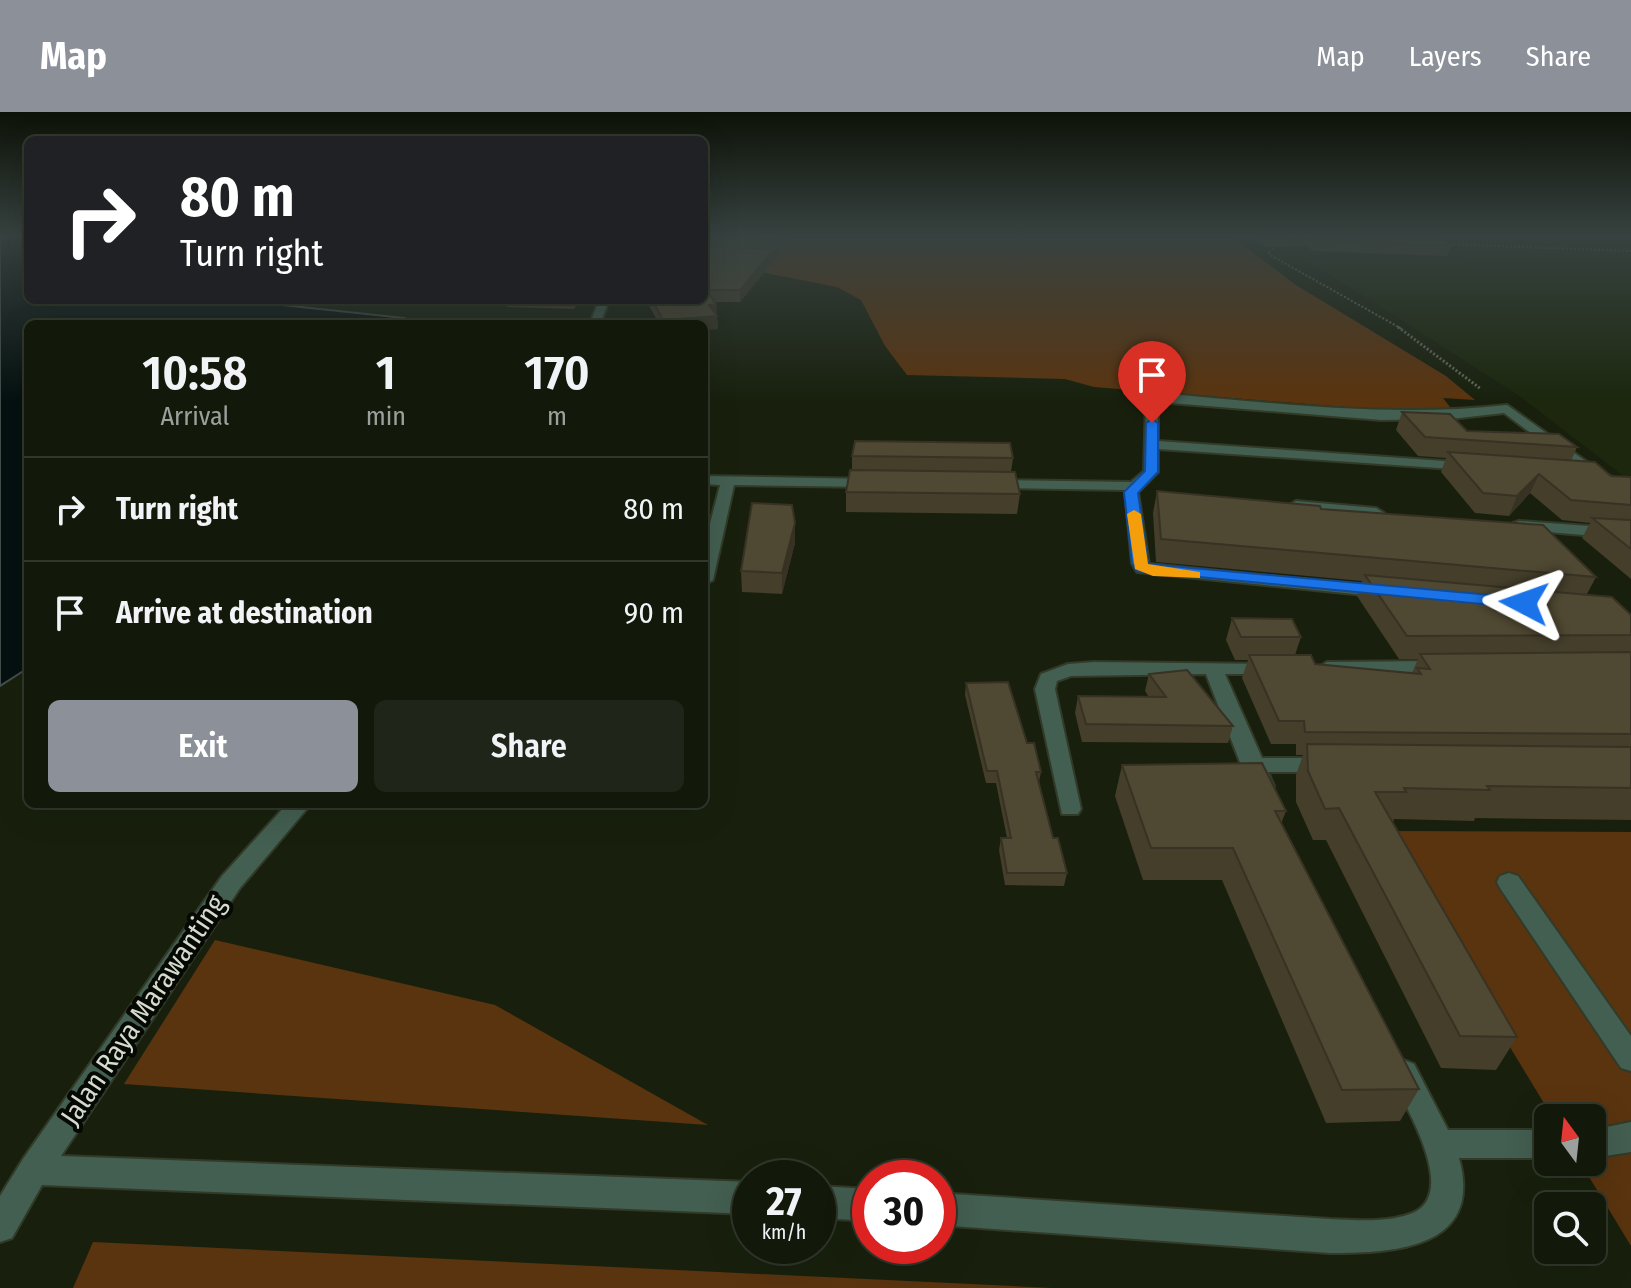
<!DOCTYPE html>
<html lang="en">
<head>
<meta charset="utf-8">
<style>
	:root { --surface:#12180a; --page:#1f2518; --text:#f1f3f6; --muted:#9ca09c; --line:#31372b; --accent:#8c9099 }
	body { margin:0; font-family:"Fira Sans Condensed",sans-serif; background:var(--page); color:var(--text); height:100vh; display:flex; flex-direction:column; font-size:30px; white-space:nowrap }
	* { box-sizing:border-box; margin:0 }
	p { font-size:26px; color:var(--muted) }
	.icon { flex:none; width:44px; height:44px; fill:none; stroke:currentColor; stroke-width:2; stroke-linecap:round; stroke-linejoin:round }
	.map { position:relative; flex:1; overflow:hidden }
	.drawer { position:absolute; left:24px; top:208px; width:684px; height:488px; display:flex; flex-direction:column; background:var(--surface); border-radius:12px; box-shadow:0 8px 32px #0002,0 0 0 2px var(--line) }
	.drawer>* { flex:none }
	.top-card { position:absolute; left:24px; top:24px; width:684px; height:168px; border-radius:12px; box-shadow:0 8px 32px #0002,0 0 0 2px var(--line); background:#202124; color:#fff; overflow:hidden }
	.needle { width:52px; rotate:345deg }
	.fabs { position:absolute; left:1534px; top:992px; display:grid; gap:16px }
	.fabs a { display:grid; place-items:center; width:72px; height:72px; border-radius:12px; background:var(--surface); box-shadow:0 8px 32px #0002,0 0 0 2px var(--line); font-size:40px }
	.speed { position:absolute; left:732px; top:1048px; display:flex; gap:16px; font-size:40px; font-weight:700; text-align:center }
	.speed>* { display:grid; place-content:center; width:104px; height:104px; border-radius:50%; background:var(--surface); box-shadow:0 8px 32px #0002,0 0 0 2px var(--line); line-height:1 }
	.speed small { font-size:20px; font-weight:400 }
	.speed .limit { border:12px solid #d22; background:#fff; color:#111 }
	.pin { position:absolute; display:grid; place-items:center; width:68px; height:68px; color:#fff; margin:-82px -34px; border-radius:50% 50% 50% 0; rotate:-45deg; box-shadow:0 0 8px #0007 }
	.pin .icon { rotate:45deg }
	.me { position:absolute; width:88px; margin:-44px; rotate:274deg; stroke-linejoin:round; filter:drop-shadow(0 0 6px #0008) }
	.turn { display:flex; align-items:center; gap:28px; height:168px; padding:0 24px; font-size:36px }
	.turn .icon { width:104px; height:104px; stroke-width:2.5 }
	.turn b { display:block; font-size:56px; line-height:68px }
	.eta { display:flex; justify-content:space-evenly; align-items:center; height:136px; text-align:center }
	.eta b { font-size:48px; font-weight:600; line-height:56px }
	.cta { display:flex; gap:16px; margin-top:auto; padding:16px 24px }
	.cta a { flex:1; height:92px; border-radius:12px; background:var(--accent); color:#fff; font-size:32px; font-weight:600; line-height:92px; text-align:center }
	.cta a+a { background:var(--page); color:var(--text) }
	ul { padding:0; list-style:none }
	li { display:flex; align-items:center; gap:24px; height:104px; padding:0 24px; border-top:2px solid var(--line) }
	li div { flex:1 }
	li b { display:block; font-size:30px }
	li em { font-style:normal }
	header { display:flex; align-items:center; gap:48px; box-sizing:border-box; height:112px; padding:0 40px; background:var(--accent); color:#fff }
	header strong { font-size:38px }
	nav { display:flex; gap:44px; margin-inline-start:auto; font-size:28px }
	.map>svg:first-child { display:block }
	.built { fill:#1c270e }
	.green { fill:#5a340f }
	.water { fill:#051010; stroke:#434d49; stroke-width:2 }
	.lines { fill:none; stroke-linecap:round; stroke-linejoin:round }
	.minor-casing { stroke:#323a28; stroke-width:4 }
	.path-far1 { stroke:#616858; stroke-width:2; stroke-dasharray:2 2; stroke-linecap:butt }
	.path { stroke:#616858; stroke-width:3; stroke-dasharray:2 2; stroke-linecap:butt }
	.minor { fill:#435f51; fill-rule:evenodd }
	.wall { fill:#443e2b }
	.shaded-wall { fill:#373223 }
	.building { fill:#4f4832; stroke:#373223; stroke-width:2 }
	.route { fill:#1a73e8; stroke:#114b97; stroke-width:2 }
	.slow { fill:#f59e0b }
	.labels { text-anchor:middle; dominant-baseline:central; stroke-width:8; stroke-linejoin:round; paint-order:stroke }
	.near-street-label { font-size:28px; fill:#d4dbce; stroke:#060803 }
</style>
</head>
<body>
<header>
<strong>Map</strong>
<nav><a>Map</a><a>Layers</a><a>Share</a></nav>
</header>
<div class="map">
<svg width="1631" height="1176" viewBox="0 0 1631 1176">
	<rect width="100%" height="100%" fill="#18200d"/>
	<polygon class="built" points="1460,125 1631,125 1631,370 1521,285 1334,165 1298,147 1462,148 1463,129"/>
	<g class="green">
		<polygon points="778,125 1233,125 1296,173 1446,264 1475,288 1443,286 1457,304 1094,275 1065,267 907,263 885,234 861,188 837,175 756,159"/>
		<polygon points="1379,719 1631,720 1631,1134 1580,1050 1592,1050 1592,1006 1553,1006"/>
		<polygon points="215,828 495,893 708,1013 124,972"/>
		<polygon points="93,1130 1052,1176 73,1176"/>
	</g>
	<polygon class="water" points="0,125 28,125 28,188 236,188 404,206 399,212 28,212 28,556 0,574"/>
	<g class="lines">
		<defs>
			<g id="minor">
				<path d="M 1285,125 L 1304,128 L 1384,125 L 1386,128 C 1367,138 1303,137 1285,125 Z"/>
				<polygon points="599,188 609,188 600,212 590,212"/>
				<path d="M 1158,281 C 1276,291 1388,306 1507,293 L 1601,360 L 1631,373 L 1631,382 L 1591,366 L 1504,301 L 1450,307 L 1381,308 L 1158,290 L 1158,329 L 1473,351 L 1475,354 L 1468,358 L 1158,337 L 1158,360 L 1138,380 L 1149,452 L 1390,476 L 1393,480 L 1384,485 L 1137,460 L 1132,451 L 1125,378 L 992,376 L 985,372 L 992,368 L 1131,370 L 1144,359 L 1146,288 Z"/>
				<polygon points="704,364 872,367 879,371 872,375 734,373 713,468 704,473 704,435 720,373 704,372"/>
				<polygon points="1296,389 1376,396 1384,401 1376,406 1291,397 1288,394"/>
				<polygon points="1519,409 1631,417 1631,427 1513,417 1513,411"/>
				<polygon points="1439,549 1449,555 1446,559 1327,562 1317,556 1327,550"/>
				<polygon points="1094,550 1278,552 1281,556 1271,562 1225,562 1262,646 1324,646 1332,648 1335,653 1332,658 1324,660 1268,660 1274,674 1271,679 1255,679 1241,653 1206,562 1071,564 1057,569 1055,577 1081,697 1078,702 1062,702 1035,577 1041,562 1068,552"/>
				<polygon points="287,692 311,692 240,776 61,1044 750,1070 750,1102 42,1073 12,1126 0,1130 0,1084 23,1047 222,764"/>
				<polygon points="1509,761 1518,764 1631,924 1631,959 1621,956 1500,776 1497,770 1500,764"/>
				<path d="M 1404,948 L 1414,952 L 1448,1018 L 1548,1018 L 1548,1046 L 1459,1046 C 1484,1137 1394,1141 1330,1141 L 938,1113 L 938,1081 L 1330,1107 C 1356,1108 1385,1111 1410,1102 C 1462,1084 1404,992 1389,961 L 1394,952 Z"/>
				<polygon points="1631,1010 1631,1040 1592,1046 1592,1018"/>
				<polygon points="818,1074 870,1077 870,1109 818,1106"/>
			</g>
		</defs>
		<use href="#minor" class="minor-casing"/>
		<g class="path-far1">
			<polyline points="1442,132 1631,139"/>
			<polyline points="1274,136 1268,139 1270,143 1402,217"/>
		</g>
		<polyline class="path" points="1398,215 1481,277"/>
		<use href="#minor" class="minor"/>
	</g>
	<g class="wall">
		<polygon points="704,125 793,125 740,190 715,190 716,192 718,217 704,218 704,212 659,212 646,188 704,188"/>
		<polygon points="1251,125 1313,125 1305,125 1302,134 1266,135"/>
		<polygon points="1311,125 1368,126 1451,134 1447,144 1313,139 1308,135"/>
		<polygon points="506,188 582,188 574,197 507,195"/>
		<polygon points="1402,300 1467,319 1577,335 1571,349 1611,364 1631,365 1631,467 1582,426 1590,411 1562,408 1530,381 1509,404 1475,401 1441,360 1446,346 1418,344 1396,318"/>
		<polygon points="852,344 1013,346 1011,360 1020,382 1017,402 846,400 846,380 852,358"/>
		<polygon points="1157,379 1321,397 1596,465 1587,482 1631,503 1631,708 1475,706 1474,709 1394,707 1393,710 1517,925 1496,958 1441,956 1326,728 1313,728 1296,690 1296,663 1303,643 1296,643 1296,632 1271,632 1242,566 1248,548 1235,548 1226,528 1232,506 1301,525 1295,543 1315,552 1412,561 1418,547 1399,547 1357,484 1362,469 1156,450 1153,401"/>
		<polygon points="795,411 795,431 782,482 742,480 741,459"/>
		<polygon points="1149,562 1233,614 1228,631 1082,630 1075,601 1078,584 1149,585 1145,579"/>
		<polygon points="966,571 1027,631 1041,660 1039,670 1053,726 1067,761 1064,774 1005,773 999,738 1001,726 1007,726 996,671 986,671 965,583"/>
		<polygon points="1122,653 1286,699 1281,712 1419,977 1400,1009 1326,1011 1222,768 1143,768 1115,684"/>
	</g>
	<g class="shaded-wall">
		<polygon points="784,125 793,125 740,190 740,178"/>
		<polygon points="573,188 582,188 574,197"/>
		<polygon points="716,192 718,217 704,218 704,212 664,212 663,208 709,193"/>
		<polygon points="1539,362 1530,381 1509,404 1517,384"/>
		<polygon points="706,370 707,388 704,394 704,374"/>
		<polygon points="795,411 795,431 782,482 782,461"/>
	</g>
	<g class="building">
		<polygon points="754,125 784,125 740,178 706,178 716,192 709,193 717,204 663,208 652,188 704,188 704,134 770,137 778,132 770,125"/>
		<polygon points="1311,125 1368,126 1376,125 1437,125 1451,134 1316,129"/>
		<polygon points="1402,300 1450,302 1467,319 1559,322 1577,335 1425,325"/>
		<polygon points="855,329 1010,331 1013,346 852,344"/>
		<polygon points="1448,340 1595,350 1611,364 1631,365 1631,393 1571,388 1539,362 1517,384 1483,381"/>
		<polygon points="850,358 1015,360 1020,382 846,380"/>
		<polygon points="1157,379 1320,394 1321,397 1543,413 1596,465 1161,427"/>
		<polygon points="752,391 792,393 795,411 782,461 741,459"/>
		<polygon points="1592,406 1631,408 1631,437"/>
		<polygon points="1365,463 1612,485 1631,503 1631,523 1407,524"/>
		<polygon points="1232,506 1292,507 1301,525 1241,525"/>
		<polygon points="1631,540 1631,622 1305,620 1304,609 1279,609 1249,543 1311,543 1315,552 1421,562 1417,556 1430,557 1420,542"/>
		<polygon points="1187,558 1233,614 1086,612 1078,584 1166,585 1149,562"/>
		<polygon points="1008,570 1027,631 1034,631 1041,660 1036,660 1053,726 1058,726 1067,761 1007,761 1001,726 1011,726 997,659 987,659 966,571"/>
		<polygon points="1307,632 1631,635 1631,676 1487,674 1490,678 1404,676 1406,680 1375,680 1517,925 1460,924 1339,696 1325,697 1308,659"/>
		<polygon points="1262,651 1286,699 1275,699 1419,977 1342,978 1233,736 1151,736 1122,653"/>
	</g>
	<linearGradient id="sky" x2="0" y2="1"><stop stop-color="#0d1207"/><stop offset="0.43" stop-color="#374240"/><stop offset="1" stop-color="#374240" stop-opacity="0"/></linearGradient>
	<rect width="1631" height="289" fill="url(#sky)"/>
	<polygon class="route" points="1152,307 1158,311 1158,360 1138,381 1148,452 1524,486 1532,491 1524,496 1137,459 1132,451 1124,380 1145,359 1146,311"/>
	<polygon class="slow" points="1134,398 1141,402 1148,452 1200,460 1200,466 1153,464 1135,457 1127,402"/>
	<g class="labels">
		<g class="near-street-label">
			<text transform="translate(143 898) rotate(-56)">Jalan Raya Marawanting</text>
		</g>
	</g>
</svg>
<div class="fabs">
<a><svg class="needle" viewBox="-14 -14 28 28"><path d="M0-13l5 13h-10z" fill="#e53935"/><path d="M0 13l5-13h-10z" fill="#9ca09c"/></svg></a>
<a><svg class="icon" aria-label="search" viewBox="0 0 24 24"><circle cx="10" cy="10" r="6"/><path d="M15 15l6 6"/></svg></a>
</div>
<div class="speed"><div>27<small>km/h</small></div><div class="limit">30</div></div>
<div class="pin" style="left:1152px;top:311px;background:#d93025"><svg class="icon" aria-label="arrive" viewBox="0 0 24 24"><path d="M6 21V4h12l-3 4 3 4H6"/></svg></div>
<svg class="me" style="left:1524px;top:491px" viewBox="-20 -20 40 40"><path d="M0-17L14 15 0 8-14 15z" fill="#1a73e8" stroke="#fff" stroke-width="4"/></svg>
<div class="top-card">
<div class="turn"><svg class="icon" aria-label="right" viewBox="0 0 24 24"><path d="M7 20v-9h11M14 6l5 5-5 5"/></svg><div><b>80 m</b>Turn right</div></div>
</div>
<section class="drawer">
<div class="eta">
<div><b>10:58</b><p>Arrival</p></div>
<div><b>1</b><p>min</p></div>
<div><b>170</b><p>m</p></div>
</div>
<ul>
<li><svg class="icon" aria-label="right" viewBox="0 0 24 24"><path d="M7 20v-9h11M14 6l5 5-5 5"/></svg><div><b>Turn right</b></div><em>80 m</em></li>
<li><svg class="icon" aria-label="arrive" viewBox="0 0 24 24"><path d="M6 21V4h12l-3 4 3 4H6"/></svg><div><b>Arrive at destination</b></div><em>90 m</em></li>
</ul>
<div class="cta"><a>Exit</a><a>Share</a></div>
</section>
</div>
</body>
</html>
